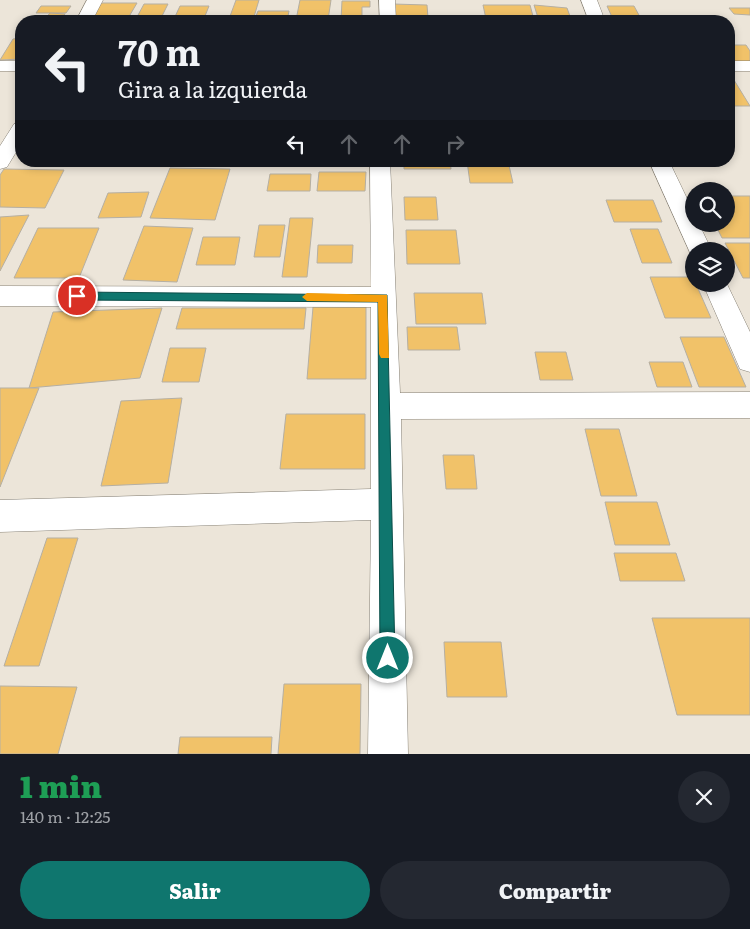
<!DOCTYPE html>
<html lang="es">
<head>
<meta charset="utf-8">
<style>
	:root { --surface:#171b24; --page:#242831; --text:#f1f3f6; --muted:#9ea1a6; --accent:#0f766e }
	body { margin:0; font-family:Literata,serif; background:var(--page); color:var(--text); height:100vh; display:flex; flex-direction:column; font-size:19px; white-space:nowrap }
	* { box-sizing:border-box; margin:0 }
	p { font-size:16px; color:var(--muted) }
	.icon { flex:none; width:28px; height:28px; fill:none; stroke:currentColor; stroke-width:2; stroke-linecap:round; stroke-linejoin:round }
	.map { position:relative; height:754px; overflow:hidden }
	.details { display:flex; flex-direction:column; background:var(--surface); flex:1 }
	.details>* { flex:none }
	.guide { position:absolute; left:15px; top:15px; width:720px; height:152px; border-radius:20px; box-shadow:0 2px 8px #0003; background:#171b24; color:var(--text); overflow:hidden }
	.tools { position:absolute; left:685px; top:182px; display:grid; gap:10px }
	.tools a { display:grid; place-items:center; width:50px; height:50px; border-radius:50%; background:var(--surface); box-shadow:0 2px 8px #0003; font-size:25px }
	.pin { position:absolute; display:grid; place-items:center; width:42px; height:42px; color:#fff; margin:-21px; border:2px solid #fff; border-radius:50%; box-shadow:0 1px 5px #0007 }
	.me { position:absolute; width:55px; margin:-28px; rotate:0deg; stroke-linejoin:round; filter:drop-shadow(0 0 4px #0008) }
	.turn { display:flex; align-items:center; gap:18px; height:105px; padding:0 20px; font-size:22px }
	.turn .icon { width:65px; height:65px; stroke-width:2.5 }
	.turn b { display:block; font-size:35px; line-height:42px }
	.lanes { display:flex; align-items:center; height:48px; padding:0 20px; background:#0003; justify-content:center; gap:25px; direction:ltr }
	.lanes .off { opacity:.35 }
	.round { display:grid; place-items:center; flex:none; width:52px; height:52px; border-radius:26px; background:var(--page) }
	.head { display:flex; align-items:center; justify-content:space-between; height:85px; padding:0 20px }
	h1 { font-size:30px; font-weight:800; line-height:38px; color:#1e9e55 }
	.primary-button { display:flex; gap:10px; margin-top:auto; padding:10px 20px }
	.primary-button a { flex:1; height:58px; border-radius:30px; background:var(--accent); color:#fff; font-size:20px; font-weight:800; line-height:58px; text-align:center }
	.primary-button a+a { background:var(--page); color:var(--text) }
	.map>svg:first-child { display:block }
	.building { fill:#f1c269; stroke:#b5afa3 }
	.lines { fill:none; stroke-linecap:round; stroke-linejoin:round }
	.minor-casing { stroke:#868075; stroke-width:1 }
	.minor { fill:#fff; fill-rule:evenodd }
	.route { fill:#0f766e; stroke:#0a4d48 }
	.slow { fill:#f59e0b }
</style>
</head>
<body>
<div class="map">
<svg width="750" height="754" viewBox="0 0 750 754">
	<rect width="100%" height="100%" fill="#ece5d9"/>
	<g class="building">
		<polygon points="236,0 259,0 253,20 229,19"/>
		<polygon points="300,0 331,0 328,20 296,20"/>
		<polygon points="342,1 370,1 370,7 362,7 362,20 341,20"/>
		<polygon points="101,3 137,3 127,20 90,19"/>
		<polygon points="144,4 168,4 161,18 137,17"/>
		<polygon points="393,4 427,5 428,18 393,18"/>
		<polygon points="483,5 530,5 534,20 486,19"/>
		<polygon points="534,5 567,8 571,19 580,19 581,21 539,21"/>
		<polygon points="41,6 71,6 66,13 36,13"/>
		<polygon points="180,6 209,6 203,21 173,21"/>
		<polygon points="607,6 634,6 640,17 612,17"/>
		<polygon points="729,8 750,8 750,15 734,14"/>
		<polygon points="258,11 289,11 287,21 254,21"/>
		<polygon points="50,13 65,14 59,21 43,21"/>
		<polygon points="21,38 21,59 0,60 13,39"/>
		<polygon points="729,45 746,45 750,51 750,63 734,63 729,55"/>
		<polygon points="729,80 734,80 750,106 729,106"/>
		<polygon points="404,161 450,161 451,169 404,169"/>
		<polygon points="467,161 508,161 513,183 470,183"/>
		<polygon points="170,168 230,169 215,220 150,218"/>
		<polygon points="4,169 64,170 45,208 0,207 0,175"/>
		<polygon points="319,172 366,172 365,191 317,191"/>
		<polygon points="270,174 311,174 310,191 267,191"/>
		<polygon points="149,192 141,217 98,218 108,193"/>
		<polygon points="726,196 750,196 750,238 722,238 715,224 726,224"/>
		<polygon points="404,197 436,197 438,220 405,220"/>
		<polygon points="606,200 653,200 662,222 614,222"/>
		<polygon points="29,215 0,271 0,217"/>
		<polygon points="290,218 313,218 307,277 282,277"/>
		<polygon points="259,225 285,225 280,257 254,257"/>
		<polygon points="144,226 193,228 177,282 123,280"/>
		<polygon points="38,228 99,228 79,278 14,278"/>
		<polygon points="630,229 658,229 672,263 642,263"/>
		<polygon points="406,230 456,230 460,264 407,264"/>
		<polygon points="203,237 240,237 235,265 196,265"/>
		<polygon points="725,243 750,243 750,278 743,278"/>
		<polygon points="318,245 353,245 352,263 317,263"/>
		<polygon points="650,277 693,277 694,284 696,284 711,318 665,318"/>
		<polygon points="414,293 482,293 486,324 416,324"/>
		<polygon points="313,307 366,307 366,379 307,379"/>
		<polygon points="162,308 140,378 29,388 53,312"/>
		<polygon points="182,308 306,308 304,329 176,329"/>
		<polygon points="407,327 457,327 460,350 408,350"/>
		<polygon points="680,337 724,337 746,387 699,387"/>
		<polygon points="170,348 206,348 199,382 162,382"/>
		<polygon points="535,352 566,352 573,380 540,380"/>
		<polygon points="649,362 683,362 692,387 657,387"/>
		<polygon points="0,388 39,388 0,487"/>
		<polygon points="182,398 168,483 101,486 121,401"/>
		<polygon points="286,414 365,414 365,469 280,469"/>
		<polygon points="585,429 619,429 637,496 601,496"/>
		<polygon points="443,455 474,455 477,489 446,489"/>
		<polygon points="605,502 657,502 670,545 615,545"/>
		<polygon points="47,538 78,538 39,666 4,666"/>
		<polygon points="614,553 676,553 685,581 620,581"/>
		<polygon points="652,618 750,618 750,715 677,715"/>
		<polygon points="444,642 501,642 507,697 447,697"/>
		<polygon points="284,684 361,684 360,754 278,754"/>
		<polygon points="0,686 77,687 58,754 0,754"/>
		<polygon points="180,737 272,737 271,754 178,754"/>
	</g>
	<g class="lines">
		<defs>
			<g id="minor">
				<polygon points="87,0 103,0 92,21 76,21"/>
				<polygon points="379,0 395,0 396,21 380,21"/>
				<polygon points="581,0 597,0 605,21 589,21"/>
				<rect x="0" y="61" width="21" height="10"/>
				<rect x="729" y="61" width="21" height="10"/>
				<polygon points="21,122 21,144 7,167 0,169 0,146 14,124"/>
				<polygon points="370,161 390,161 400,393 750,392 750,418 401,419 408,754 368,754 371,520 0,532 0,500 371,489 371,307 0,306 0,286 371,287"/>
				<polygon points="649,161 669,161 694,213 694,224 699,224 712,251 694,251 694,258 692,257"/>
				<polygon points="726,282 750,332 750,372 740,369 703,284"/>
			</g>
		</defs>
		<use href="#minor" class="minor-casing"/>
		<use href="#minor" class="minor"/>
	</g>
	<polygon class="route" points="77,292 387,295 395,658 393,663 388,665 383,663 380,658 378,302 77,300 71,296"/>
	<polygon class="slow" points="307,293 387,295 389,358 381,358 379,354 378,302 307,301 302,297"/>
</svg>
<div class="tools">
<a><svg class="icon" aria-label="search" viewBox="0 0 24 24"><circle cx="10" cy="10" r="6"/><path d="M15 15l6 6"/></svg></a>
<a><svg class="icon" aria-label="layers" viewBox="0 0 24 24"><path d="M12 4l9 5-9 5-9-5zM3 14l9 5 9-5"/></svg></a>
</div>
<div class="pin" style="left:77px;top:296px;background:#d93025"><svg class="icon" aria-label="arrive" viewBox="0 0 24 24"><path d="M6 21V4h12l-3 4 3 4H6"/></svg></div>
<svg class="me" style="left:388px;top:658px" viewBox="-20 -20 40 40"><circle r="17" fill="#0f766e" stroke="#fff" stroke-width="3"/><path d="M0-11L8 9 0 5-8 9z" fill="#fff"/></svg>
<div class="guide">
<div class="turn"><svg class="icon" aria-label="left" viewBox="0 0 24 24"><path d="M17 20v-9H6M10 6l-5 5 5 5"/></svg><div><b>70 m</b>Gira a la izquierda</div></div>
<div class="lanes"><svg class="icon" aria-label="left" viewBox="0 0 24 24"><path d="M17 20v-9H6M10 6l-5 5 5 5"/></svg><svg class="icon off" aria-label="ahead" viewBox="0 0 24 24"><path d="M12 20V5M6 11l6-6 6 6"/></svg><svg class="icon off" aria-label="ahead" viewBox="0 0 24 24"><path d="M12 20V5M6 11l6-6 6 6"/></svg><svg class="icon off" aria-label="right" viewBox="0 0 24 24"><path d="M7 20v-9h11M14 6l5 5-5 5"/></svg></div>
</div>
</div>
<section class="details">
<div class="head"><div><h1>1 min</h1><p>140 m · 12:25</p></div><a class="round"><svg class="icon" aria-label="close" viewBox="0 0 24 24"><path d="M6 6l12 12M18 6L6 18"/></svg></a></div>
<div class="primary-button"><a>Salir</a><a>Compartir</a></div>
</section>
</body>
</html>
